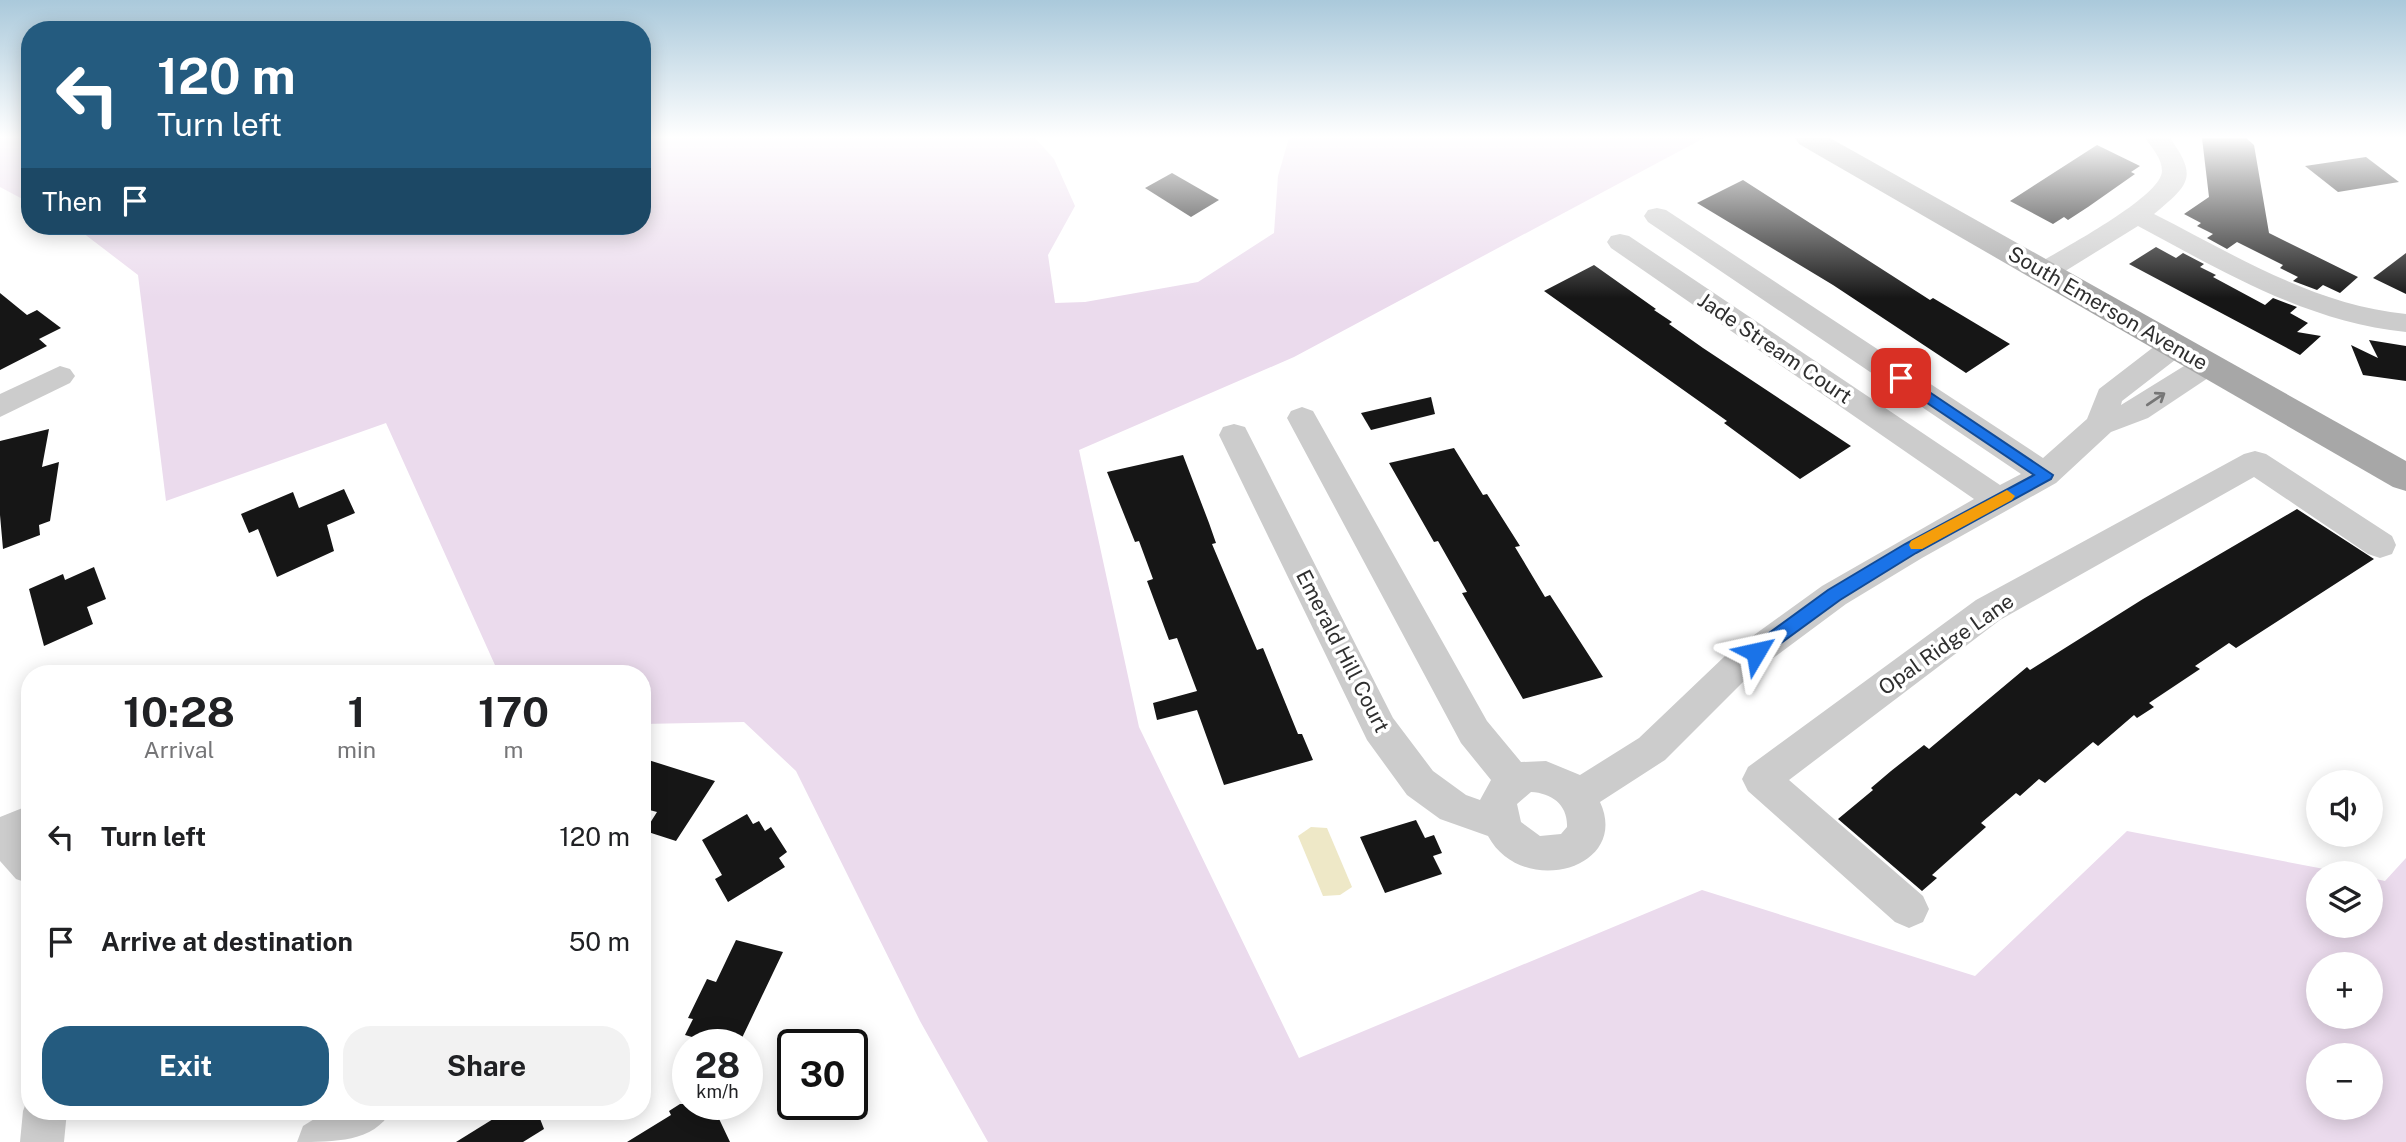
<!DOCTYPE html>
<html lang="en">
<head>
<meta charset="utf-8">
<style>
	:root { --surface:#fff; --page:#f2f2f2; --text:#202124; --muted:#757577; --accent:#245b7f }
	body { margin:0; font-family:"Public Sans",sans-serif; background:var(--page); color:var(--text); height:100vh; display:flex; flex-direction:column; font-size:26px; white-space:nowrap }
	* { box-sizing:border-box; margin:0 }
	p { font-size:23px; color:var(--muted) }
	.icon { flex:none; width:38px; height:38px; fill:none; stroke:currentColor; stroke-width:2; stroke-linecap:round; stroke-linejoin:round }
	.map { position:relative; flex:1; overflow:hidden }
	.details { position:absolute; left:21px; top:665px; width:630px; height:455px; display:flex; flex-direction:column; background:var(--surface); border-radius:28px; box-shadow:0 4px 18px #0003 }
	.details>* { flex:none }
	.banner { position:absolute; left:21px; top:21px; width:630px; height:214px; border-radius:28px; box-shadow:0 4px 18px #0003; background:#245b7f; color:#fff; overflow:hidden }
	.buttons { position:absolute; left:2306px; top:770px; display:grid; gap:14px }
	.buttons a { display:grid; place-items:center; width:77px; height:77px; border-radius:50%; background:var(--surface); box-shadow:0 4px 18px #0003; font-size:35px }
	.speed { position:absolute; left:672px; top:1029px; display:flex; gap:14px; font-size:35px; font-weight:700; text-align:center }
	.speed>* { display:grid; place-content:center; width:91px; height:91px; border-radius:50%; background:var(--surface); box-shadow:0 4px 18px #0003; line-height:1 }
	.speed small { font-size:18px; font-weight:400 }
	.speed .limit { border:4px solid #111; border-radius:10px; background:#fff; color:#111 }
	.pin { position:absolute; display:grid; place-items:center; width:60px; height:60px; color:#fff; margin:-30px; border-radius:14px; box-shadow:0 4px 10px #0006 }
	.me { position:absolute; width:77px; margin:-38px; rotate:54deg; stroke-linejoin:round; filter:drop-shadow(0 0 5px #0008) }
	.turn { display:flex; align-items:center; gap:24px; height:147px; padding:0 21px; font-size:32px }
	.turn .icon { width:91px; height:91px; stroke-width:2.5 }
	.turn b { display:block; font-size:49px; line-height:60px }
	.then { display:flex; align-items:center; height:66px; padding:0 21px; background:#0003; gap:14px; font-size:26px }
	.eta { display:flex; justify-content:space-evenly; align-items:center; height:119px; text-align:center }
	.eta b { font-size:42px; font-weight:700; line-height:49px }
	.primary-button { display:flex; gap:14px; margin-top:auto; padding:14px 21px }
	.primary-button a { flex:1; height:80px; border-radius:28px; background:var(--accent); color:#fff; font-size:28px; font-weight:700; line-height:80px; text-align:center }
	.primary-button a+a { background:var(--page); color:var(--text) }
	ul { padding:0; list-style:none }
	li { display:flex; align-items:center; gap:21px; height:105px; padding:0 21px }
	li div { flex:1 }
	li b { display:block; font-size:26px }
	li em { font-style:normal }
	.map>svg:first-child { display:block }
	.green { fill:#ebdbed; fill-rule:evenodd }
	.water { fill:#eee8c7 }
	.building { fill:#161616 }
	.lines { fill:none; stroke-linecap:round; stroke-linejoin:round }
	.minor { fill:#ccc; fill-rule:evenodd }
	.major { fill:#a7a7a7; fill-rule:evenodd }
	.oneway { stroke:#767676 }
	.route { fill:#1a73e8; stroke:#114b97; stroke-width:2 }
	.slow { fill:#f59e0b }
	.labels { text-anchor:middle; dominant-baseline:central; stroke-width:7; stroke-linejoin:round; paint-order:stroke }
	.street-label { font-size:21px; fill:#2f2f2f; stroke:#fff }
</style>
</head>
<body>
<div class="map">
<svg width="2406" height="1142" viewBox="0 0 2406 1142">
	<rect width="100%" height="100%" fill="#fff"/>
	<g class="green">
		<polygon points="0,138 30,138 30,203 0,187"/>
		<path d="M 642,138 L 1035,138 L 1054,159 L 1075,206 L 1048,255 L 1055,303 L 1085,302 L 1198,282 L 1274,233 L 1278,176 L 1289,138 L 1704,138 L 1294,357 L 1079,450 L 1139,727 L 1299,1058 L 1702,890 L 1975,976 L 2127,831 L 2345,873 L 2319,873 L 2319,926 L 2371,926 L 2371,878 L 2385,881 L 2406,858 L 2406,1142 L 988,1142 L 920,1021 L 796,771 L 744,722 L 642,724 L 642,674 L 499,674 L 386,423 L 166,501 L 138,275 L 74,226 L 642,226 ZM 2319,964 L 2371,964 L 2371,1017 L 2319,1017 ZM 2319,1055 L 2371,1055 L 2371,1108 L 2319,1108 Z"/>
	</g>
	<polygon class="water" points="1311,827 1327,828 1352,887 1340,895 1323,896 1298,836"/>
	<g class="building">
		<polygon points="2202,138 2246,138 2254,145 2269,233 2358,277 2340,293 2323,285 2317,290 2293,281 2298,277 2280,268 2283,265 2237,242 2227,249 2207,238 2213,234 2197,226 2201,223 2184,214 2209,197"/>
		<polygon points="2097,145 2140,166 2131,172 2135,174 2088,207 2068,220 2064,217 2053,224 2010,201"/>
		<polygon points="2366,157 2399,182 2338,192 2305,166"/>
		<polygon points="1172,173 1219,200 1191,217 1145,188"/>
		<polygon points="1743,180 1930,300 1933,298 2010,344 1966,373 1833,285 1697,203"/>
		<polygon points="2156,247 2176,258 2183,253 2204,264 2200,267 2216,275 2213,277 2265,305 2273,298 2297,307 2290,313 2308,323 2297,332 2321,336 2300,355 2129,264"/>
		<polygon points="2406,253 2406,294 2373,278"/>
		<polygon points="1594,265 1656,309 1654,310 1672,322 1669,324 1703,348 1851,446 1800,479 1724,423 1727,421 1544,291"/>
		<polygon points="0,293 27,315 37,310 61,328 39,339 47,346 0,370"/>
		<polygon points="2369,340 2406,346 2406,381 2363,375 2351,345 2378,358"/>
		<polygon points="1431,397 1435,414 1371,430 1361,413"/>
		<polygon points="49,429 42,467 59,462 50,521 39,525 40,535 3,549 0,515 0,441"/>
		<polygon points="1454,448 1483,495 1487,494 1520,546 1515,547 1545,597 1550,595 1603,677 1523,699 1462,593 1467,592 1438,541 1434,542 1389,463"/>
		<polygon points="1183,455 1209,523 1216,543 1212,544 1228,582 1257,650 1263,648 1298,734 1302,734 1313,760 1224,785 1197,710 1157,720 1153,703 1197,691 1177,638 1169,640 1147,581 1153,579 1139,541 1135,542 1107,472"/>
		<polygon points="344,489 355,513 327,525 334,551 277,577 258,529 249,533 241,514 293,492 299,508"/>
		<polygon points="2297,509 2374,559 2236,648 2229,643 2195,666 2200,669 2149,703 2154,707 2137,718 2134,715 2098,746 2093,742 2045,783 2039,779 2020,796 2016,793 1981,823 1986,827 1932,875 1937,878 1922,891 1838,819 1873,790 1871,788 1891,771 1924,745 1929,749 2027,667 2030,670 2143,599"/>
		<polygon points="94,567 106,599 87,607 93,624 44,646 29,589 63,574 65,580"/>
		<polygon points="642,758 715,781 676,841 645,831 657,812 642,808"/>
		<polygon points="747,814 753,824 759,821 765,831 771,827 787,852 779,858 785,867 728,902 715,879 722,875 702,840"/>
		<polygon points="1416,820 1425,838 1434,835 1442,853 1433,856 1442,874 1385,893 1360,837"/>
		<polygon points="736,940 783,952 741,1040 724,1036 720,1045 685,1035 693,1019 688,1018 707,979 716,982"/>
		<polygon points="680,1104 712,1104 730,1142 627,1142 671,1115 669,1111"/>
		<polygon points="506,1111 537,1111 544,1129 523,1142 456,1142"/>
	</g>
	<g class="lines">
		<g class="minor">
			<path d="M 2145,138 L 2170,138 C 2199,178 2188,185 2154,214 C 2235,255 2314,305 2406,314 L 2406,332 C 2307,322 2224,272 2138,226 L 2054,278 L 2044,281 L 2034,278 L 2030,272 L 2034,266 C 2058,251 2162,197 2162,171 C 2162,158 2152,148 2145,138 Z"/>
			<path d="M 1657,208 L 1666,210 L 2043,458 L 2087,419 L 2099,389 L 2164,339 L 2174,336 L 2184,339 L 2188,346 L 2184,353 L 2122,401 L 2121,405 L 2197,358 L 2207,355 L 2217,358 L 2222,365 L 2217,372 L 2148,418 L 2111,432 L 2056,483 L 1922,558 L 1846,604 L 1749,676 L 1665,760 L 1600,802 C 1631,869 1522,899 1488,836 L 1440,819 L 1407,795 L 1367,740 L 1219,435 L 1223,427 L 1234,424 L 1245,427 L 1393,718 L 1433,771 L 1466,795 L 1480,800 L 1491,780 L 1461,743 L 1287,418 L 1291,411 L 1302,407 L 1313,411 L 1487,721 L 1521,762 L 1546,761 L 1580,775 L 1639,738 L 1725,656 L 1822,586 L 1974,499 L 1611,248 L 1607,242 L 1611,236 L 1620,234 L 1629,236 L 2000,485 L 2021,474 L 1648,222 L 1644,216 L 1648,210 ZM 1531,792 C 1552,793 1568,805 1567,827 L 1561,834 L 1540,836 L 1521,822 L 1517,804 Z"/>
			<polygon points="60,366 70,369 75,376 70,383 0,417 0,394"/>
			<polygon points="2255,451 2266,454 2392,536 2396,545 2392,554 2380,558 2368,554 2254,477 2000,620 1789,780 1923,896 1929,909 1923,922 1909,928 1895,922 1748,791 1742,779 1748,767 1976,600 2244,454"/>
			<polygon points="30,805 30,884 16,879 0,861 0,817"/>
			<polygon points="29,1095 30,1111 67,1111 64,1142 20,1142 23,1111"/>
			<path d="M 327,1111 L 391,1111 C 374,1142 334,1142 297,1142 L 303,1126 Z"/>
		</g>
		<polygon class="major" points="1795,138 1830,138 2406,461 2406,491 2393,487 1799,144"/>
	</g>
	<defs><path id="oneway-shaft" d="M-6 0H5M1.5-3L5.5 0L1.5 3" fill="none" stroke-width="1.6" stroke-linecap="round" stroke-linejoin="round" transform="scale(1.75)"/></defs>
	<use class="oneway" href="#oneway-shaft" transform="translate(2156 399) rotate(-34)"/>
	<linearGradient id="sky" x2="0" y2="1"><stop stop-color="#aac9db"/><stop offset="0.46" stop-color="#fff"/><stop offset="1" stop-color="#fff" stop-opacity="0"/></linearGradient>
	<rect width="2406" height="298" fill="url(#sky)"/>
	<polygon class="route" points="1901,373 2053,475 2051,479 1916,553 1840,600 1762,657 1750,657 1748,652 1750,647 1828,590 1905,544 2034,475 1896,382 1896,375"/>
	<polygon class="slow" points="2007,490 2015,496 2012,500 1922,549 1911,549 1909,545 1911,541"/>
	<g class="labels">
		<g class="street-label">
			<text transform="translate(2108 308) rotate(30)">South Emerson Avenue</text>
			<text transform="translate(1775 348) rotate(34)">Jade Stream Court</text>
			<text transform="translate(1946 644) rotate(-35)">Opal Ridge Lane</text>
			<text transform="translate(1343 651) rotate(63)">Emerald Hill Court</text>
		</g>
	</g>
</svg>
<div class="buttons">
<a><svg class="icon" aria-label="sound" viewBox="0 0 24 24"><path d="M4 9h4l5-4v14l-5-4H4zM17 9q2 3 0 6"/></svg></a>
<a><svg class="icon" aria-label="layers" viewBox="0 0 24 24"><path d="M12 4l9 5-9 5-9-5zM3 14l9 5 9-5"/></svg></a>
<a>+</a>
<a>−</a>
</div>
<div class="speed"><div>28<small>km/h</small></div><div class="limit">30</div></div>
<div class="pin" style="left:1901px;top:378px;background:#d93025"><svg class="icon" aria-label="arrive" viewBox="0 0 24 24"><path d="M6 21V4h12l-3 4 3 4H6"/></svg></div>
<svg class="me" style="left:1756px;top:652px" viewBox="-20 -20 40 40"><path d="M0-17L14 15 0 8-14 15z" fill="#1a73e8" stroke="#fff" stroke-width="4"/></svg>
<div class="banner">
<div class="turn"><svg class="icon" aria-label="left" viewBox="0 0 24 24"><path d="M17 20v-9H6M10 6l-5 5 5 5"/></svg><div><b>120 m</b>Turn left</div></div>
<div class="then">Then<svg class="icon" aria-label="arrive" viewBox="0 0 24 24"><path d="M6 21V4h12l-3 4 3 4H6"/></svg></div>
</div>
<section class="details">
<div class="eta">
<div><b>10:28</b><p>Arrival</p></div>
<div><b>1</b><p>min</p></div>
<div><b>170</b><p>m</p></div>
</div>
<ul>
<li><svg class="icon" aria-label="left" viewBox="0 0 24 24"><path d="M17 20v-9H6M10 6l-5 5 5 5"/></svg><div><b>Turn left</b></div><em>120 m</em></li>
<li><svg class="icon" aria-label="arrive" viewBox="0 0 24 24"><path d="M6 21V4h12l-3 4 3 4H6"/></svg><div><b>Arrive at destination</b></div><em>50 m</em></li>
</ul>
<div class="primary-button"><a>Exit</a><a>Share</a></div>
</section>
</div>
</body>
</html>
